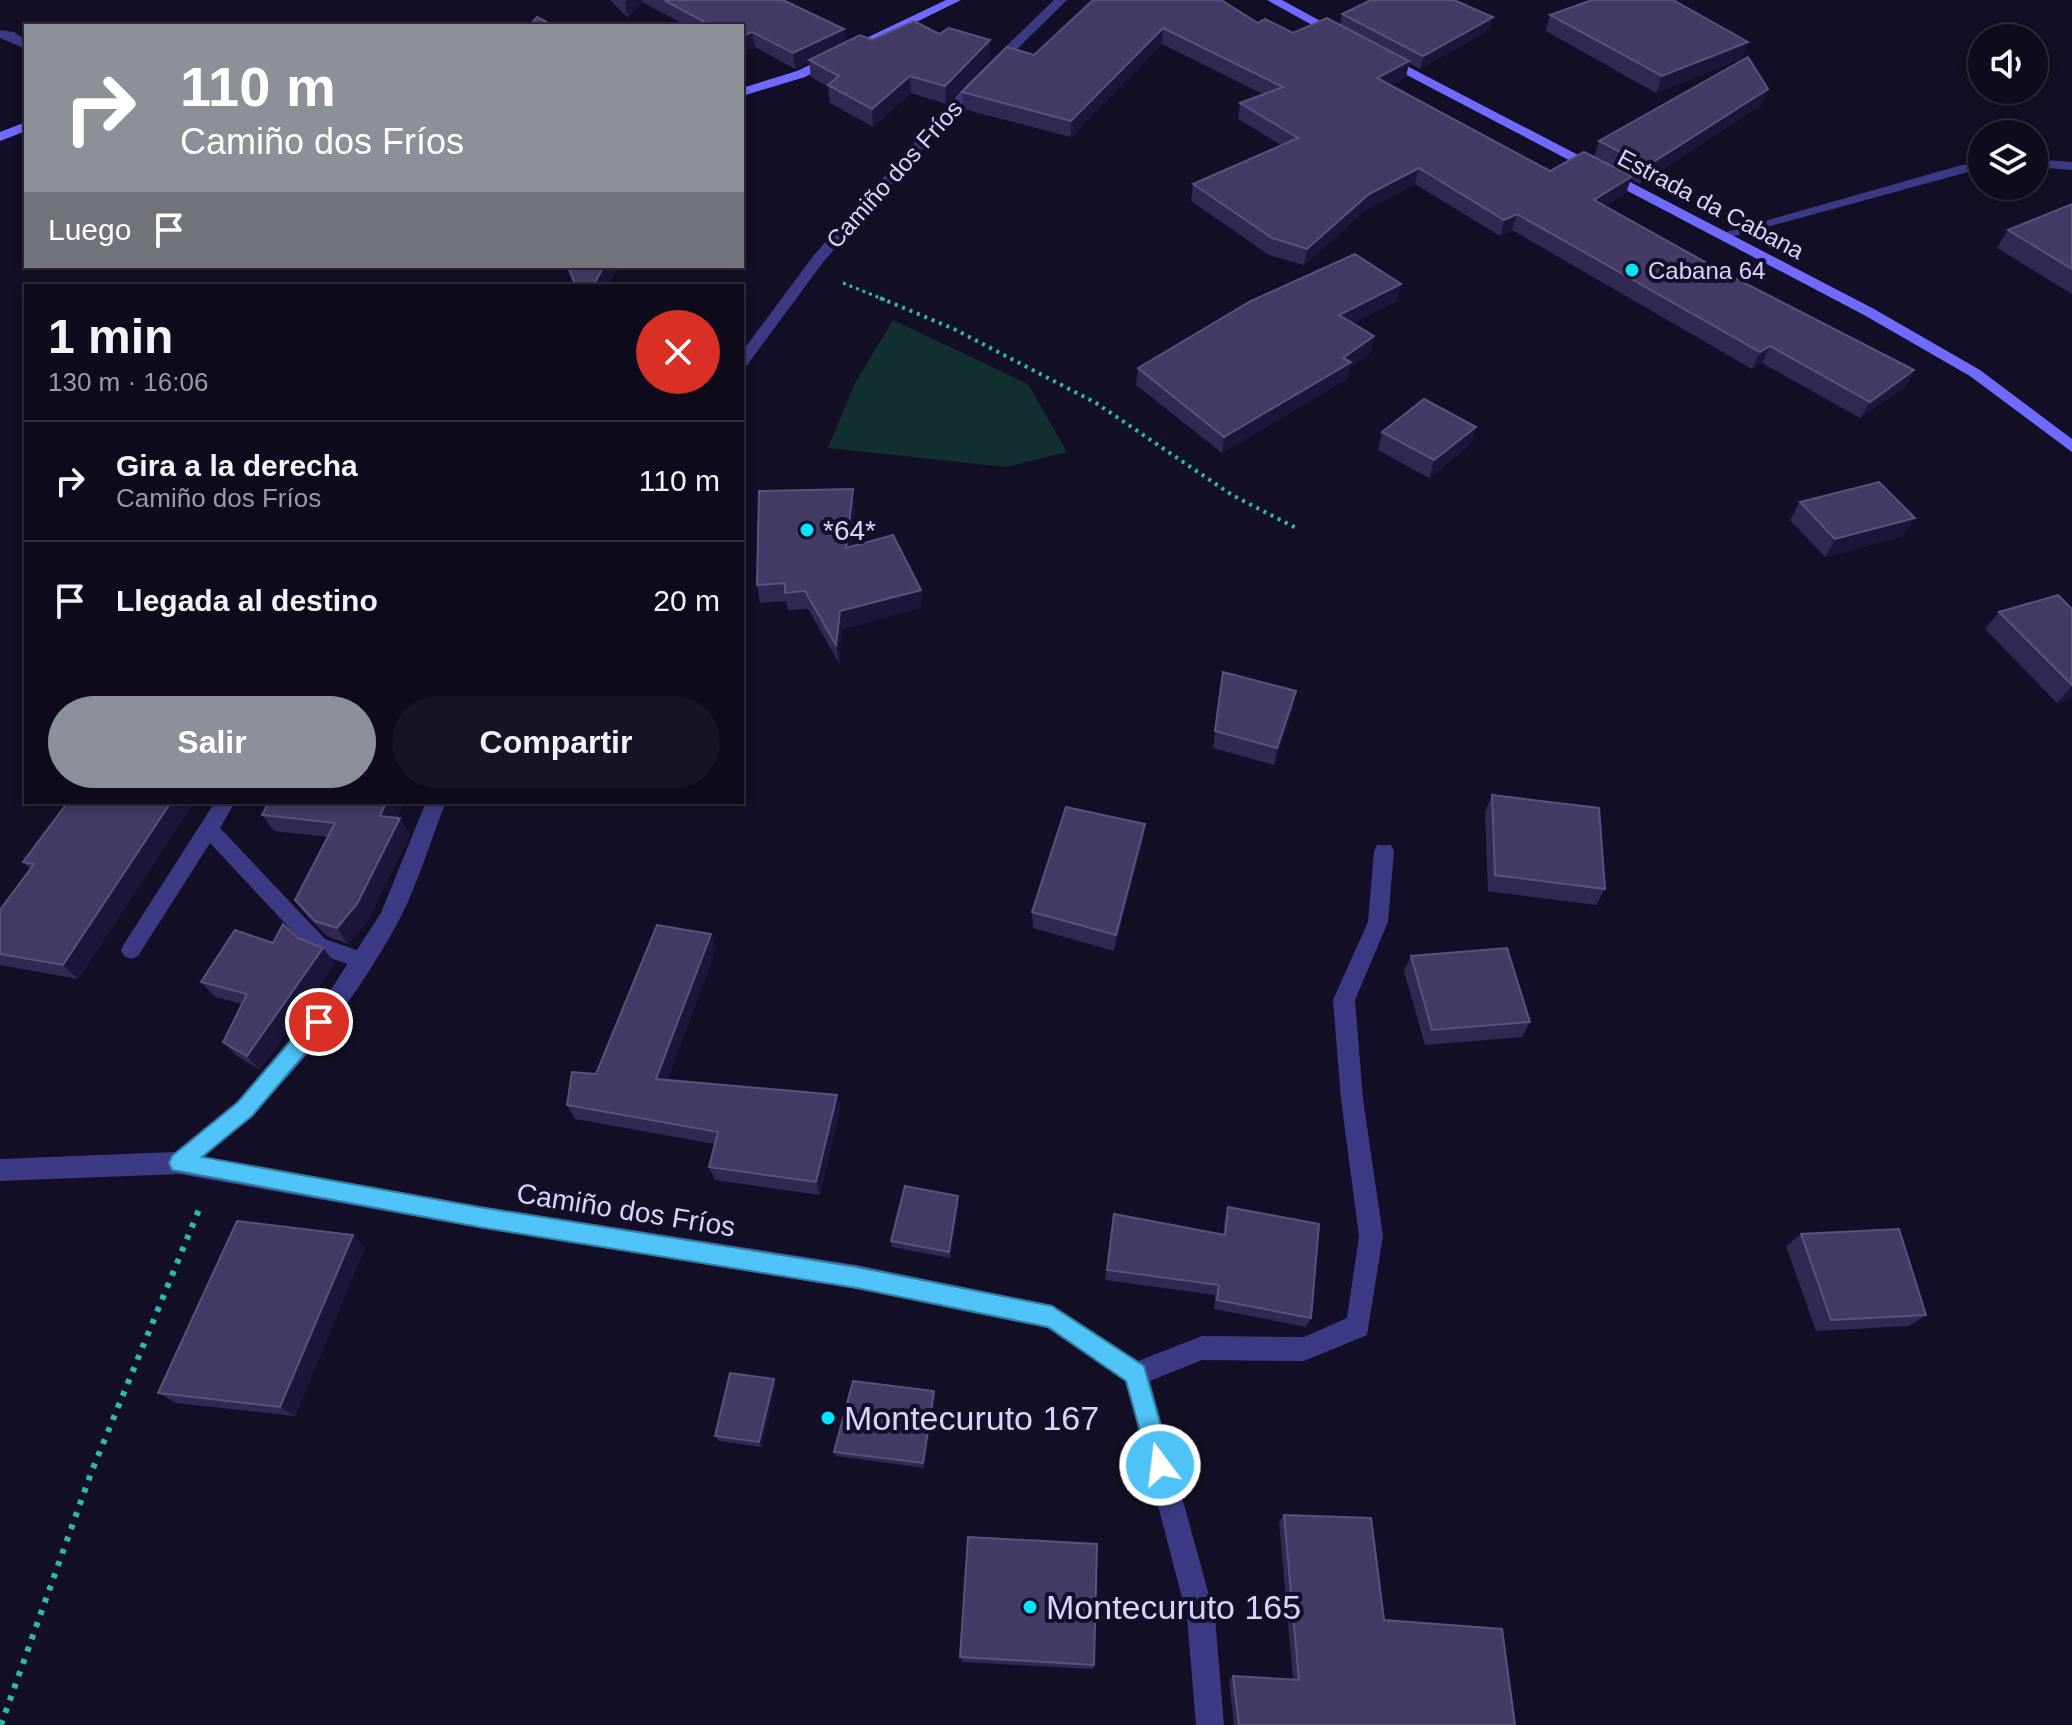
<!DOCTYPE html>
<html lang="es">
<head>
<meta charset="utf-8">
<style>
	:root { --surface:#0e0b1c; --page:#171425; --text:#f1f3f6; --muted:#9b9ba3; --line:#2e2b3b; --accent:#8c9099 }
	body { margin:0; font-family:Helvetica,sans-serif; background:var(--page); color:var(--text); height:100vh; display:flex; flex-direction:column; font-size:30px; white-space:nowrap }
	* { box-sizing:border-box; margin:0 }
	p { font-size:26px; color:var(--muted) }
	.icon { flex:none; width:44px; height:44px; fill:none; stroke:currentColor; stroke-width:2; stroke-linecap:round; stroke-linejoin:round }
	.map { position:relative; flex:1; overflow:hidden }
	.side { position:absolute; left:24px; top:284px; width:720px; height:520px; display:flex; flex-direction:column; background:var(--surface); border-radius:0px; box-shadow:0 4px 12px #0003,0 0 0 2px var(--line) }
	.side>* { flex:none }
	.hud { position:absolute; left:24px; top:24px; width:720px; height:244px; border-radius:0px; box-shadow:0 4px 12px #0003,0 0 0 2px var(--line); background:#8c9099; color:#fff; overflow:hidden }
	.buttons { position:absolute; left:1968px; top:24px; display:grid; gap:16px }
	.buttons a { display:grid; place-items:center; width:80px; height:80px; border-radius:50%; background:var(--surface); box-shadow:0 4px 12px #0003,0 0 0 2px var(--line); font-size:40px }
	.pin { position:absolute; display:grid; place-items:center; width:68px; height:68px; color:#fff; margin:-34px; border:4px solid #fff; border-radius:50%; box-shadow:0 2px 8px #0007 }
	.me { position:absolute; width:88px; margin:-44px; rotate:345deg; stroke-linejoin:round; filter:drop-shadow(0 0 6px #0008) }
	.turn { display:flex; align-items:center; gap:28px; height:168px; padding:0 24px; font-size:36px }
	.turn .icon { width:104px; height:104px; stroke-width:2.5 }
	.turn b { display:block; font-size:56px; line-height:68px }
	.then { display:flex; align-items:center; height:76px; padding:0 24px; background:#0003; gap:16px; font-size:30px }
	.round { display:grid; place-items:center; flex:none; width:84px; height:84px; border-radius:42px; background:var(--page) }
	.headline { display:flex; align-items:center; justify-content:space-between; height:136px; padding:0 24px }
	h1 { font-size:48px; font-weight:700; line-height:60px }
	.primary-button { display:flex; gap:16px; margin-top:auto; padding:16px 24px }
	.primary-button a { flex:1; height:92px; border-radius:48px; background:var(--accent); color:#fff; font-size:32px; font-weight:700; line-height:92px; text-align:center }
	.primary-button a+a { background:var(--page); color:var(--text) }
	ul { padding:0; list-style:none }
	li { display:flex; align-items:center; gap:24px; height:120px; padding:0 24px; border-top:2px solid var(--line) }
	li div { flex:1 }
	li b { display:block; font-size:30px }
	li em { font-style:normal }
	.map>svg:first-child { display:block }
	.green { fill:#12302f }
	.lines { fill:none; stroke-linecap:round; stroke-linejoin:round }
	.path-far2 { stroke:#2fb8b0; stroke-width:3; stroke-dasharray:3 4; stroke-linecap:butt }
	.path-far1 { stroke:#2fb8b0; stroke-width:4; stroke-dasharray:3 5; stroke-linecap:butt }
	.path { stroke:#2fb8b0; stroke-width:6; stroke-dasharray:5 8; stroke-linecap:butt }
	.service { fill:#3d3a85; fill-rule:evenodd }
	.minor { fill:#3d3a85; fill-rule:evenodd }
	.secondary { fill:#6f6bff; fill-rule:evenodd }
	.wall { fill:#312854 }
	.shaded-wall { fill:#1d163a }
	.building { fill:#433a66; stroke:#5a527e; stroke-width:2 }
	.route { fill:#4fc3f7; stroke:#337fa1; stroke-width:2 }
	.poi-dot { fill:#00e5ff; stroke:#130f26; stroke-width:3 }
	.labels { text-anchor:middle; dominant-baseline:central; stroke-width:8; stroke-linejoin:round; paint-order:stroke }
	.far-street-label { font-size:24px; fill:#d9d4ff; stroke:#130f26 }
	.far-poi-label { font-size:24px; fill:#d9d4ff; stroke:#130f26; text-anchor:start }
	.poi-label { font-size:28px; fill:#d9d4ff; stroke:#130f26; text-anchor:start }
	.street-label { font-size:28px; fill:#d9d4ff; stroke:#130f26 }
	.near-poi-label { font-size:34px; fill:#d9d4ff; stroke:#130f26; text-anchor:start }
</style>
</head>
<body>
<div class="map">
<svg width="2072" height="1725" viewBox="0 0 2072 1725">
	<rect width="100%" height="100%" fill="#130f26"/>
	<polygon class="green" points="893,320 1028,384 1067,452 1006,467 828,448 855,383"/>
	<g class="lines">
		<polyline class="path-far2" points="843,283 885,300"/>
		<polyline class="path-far1" points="880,298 954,329 1096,403 1232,495 1298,529"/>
		<polyline class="path" points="1,1725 91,1473 200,1207"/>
		<g class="service">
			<polygon points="2034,159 2072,162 2072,170 2034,167"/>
			<polygon points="1982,163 1982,171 1968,172 1723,239 1716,235 1962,165"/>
			<polygon points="215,802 235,802 220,828 325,939 371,955 374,961 371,967 364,970 311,951 210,843 138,956 131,959 124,956 121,950 124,944"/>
		</g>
		<g class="minor">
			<polygon points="1054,0 1067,0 976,89 824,261 747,365 742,367 742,352 814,255 968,83"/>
			<polygon points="0,30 14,32 26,40 26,49 0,38"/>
			<path d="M 426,802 L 446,802 C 430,841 418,885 398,922 C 350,1011 281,1093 204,1157 L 479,1206 L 857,1265 L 1052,1305 L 1138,1361 L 1202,1336 L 1304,1337 L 1347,1318 L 1359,1236 L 1341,1099 L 1333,1000 L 1368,922 L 1374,851 L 1377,845 L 1391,845 L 1394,851 L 1388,922 L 1355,1000 L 1363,1099 L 1383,1236 L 1367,1335 L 1304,1361 L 1202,1360 L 1150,1381 L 1215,1617 L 1224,1725 L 1196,1725 L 1187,1617 L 1126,1382 L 1047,1328 L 857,1289 L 479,1228 L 179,1174 L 0,1181 L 0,1159 L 175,1152 L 237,1102 L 326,997 L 381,913 Z"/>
		</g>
		<g class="secondary">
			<polygon points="946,0 961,0 805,77 742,96 742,88 797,71"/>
			<polygon points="1267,0 1282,0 1344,34 1334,37"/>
			<polygon points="1384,54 1874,309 1980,370 2072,439 2072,452 1970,376 1864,315 1380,61 1378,58"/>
			<polygon points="26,122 26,131 0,141 0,132"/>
		</g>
	</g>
	<g class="wall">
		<polygon points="610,0 783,0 844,29 846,42 939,34 990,40 990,58 946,104 911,93 873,127 830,103 828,87 811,77 809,62 795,69 755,47 742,26 687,26 642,2 628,18"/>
		<polygon points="1093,0 1258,23 1293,33 1340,25 1342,14 1493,17 1489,30 1420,69 1409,63 1406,77 1390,86 1550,171 1594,157 1599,141 1768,89 1760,106 1640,184 1631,179 1626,193 1605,206 1723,272 1914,370 1905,387 1860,418 1762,363 1752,369 1512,230 1500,236 1415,184 1366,210 1304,265 1269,255 1191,201 1193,184 1281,145 1238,119 1240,103 1263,94 1162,44 1071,137 963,109 962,92 1034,55"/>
		<polygon points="1550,15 1748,42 1742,58 1656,93 1546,31"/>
		<polygon points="2072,204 2072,294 1997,248 2008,230"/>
		<polygon points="566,266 619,266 608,286 574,286"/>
		<polygon points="1397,301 1353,323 1374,336 1370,353 1349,368 1347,379 1222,453 1136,385 1138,368"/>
		<polygon points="1476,427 1470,445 1429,478 1378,450 1382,432"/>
		<polygon points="1800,502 1903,536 1825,557 1790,520"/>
		<polygon points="855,507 851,547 922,607 842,629 839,663 808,609 788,610 786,601 760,603 757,585"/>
		<polygon points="2072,609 2072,698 2057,703 1985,629 1999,612"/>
		<polygon points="1223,672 1293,708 1274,765 1213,748"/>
		<polygon points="1492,795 1605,889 1596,905 1488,891 1485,812"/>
		<polygon points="68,802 194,802 78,979 0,965 0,910 30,869 23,862"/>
		<polygon points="269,802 404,802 397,818 400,818 410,835 368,920 348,944 327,936 307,916 295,900 328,837 274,831 262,815"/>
		<polygon points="1145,824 1143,840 1114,951 1033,928 1032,912"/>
		<polygon points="711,934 716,949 667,1080 840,1108 820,1195 715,1180 709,1167 715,1144 575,1119 567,1105 596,1074"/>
		<polygon points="298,938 323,948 335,963 260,1070 237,1056 223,1042 242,1004 215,997 201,982 273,943"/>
		<polygon points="1411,956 1530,1022 1522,1037 1425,1045 1404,971"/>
		<polygon points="959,1203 950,1258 892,1247 891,1241"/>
		<polygon points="1228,1207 1311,1318 1306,1327 1214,1309 1215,1295 1105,1280 1114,1214 1223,1235 1225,1218"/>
		<polygon points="1801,1234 1926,1315 1909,1326 1816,1331 1786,1246"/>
		<polygon points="365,1247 295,1416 176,1403 158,1393"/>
		<polygon points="776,1384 762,1447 719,1441 715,1436"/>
		<polygon points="935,1396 924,1468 836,1456 834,1452"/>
		<polygon points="1284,1515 1384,1620 1515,1725 1234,1725 1229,1680 1233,1676 1293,1680 1279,1522"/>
		<polygon points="960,1657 1094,1665 1093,1669 962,1662"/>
	</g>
	<g class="shaded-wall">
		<polygon points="628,0 642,0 642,2 628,18 625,3"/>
		<polygon points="1493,17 1489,30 1420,69 1423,56"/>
		<polygon points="1163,28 1162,44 1071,137 1071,121"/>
		<polygon points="844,29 846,44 809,60 809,62 795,69 793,53"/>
		<polygon points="752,32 755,47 742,52 742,36"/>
		<polygon points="990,40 990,58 946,104 945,86"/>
		<polygon points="1748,42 1742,58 1656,93 1662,76"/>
		<polygon points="1409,61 1406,77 1374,95 1377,78"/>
		<polygon points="910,76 911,93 873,127 872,109"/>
		<polygon points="1768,89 1760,106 1640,184 1647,166"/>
		<polygon points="1419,168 1415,184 1366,210 1304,265 1307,249 1369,194"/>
		<polygon points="1632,176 1626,193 1589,217 1594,200"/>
		<polygon points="1517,214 1512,230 1500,236 1504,220"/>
		<polygon points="604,266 619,266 608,286 593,286"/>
		<polygon points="1401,284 1397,301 1336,332 1339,315"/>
		<polygon points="1374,336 1370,353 1349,368 1347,379 1222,453 1224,437"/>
		<polygon points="1770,346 1762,363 1752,369 1760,352"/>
		<polygon points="1914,370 1905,387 1860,418 1870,402"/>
		<polygon points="1476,427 1470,445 1429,478 1434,460"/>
		<polygon points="853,489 855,507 849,566 846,548"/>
		<polygon points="1915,518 1903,536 1825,557 1835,539"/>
		<polygon points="921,590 922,607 842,629 839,663 836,645 840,611"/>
		<polygon points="2072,686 2072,698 2057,703"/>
		<polygon points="1296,691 1293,708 1274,765 1277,748"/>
		<polygon points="171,802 194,802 78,979 63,965"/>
		<polygon points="386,802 404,802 390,832 380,816"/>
		<polygon points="400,818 410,835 368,920 348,944 337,928"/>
		<polygon points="1145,824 1143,840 1114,951 1116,935"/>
		<polygon points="711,934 716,949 662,1093 656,1079"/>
		<polygon points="323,948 335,963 260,1070 247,1056"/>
		<polygon points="837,1095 840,1108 820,1195 816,1182"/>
		<polygon points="958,1196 959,1203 950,1258 949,1252"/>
		<polygon points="353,1235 365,1247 295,1416 280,1407"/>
		<polygon points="774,1379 776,1384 762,1447 759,1442"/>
		<polygon points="934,1391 935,1396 924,1468 923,1463"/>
	</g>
	<g class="building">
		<polygon points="664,0 783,0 844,29 793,53 752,32 742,36 742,26 712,26"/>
		<polygon points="1093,0 1221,0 1258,23 1265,19 1293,33 1327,18 1409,61 1377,78 1550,171 1584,152 1632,176 1594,200 1723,272 1914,370 1870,402 1770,346 1760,352 1517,214 1504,220 1419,168 1369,194 1307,249 1272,238 1193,184 1298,138 1240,103 1283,87 1163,28 1071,121 962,92 1007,47 1034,55"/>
		<polygon points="1371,0 1454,0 1493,17 1423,56 1342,14"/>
		<polygon points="1592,0 1673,0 1748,42 1662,76 1550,15"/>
		<polygon points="537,17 554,26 529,26"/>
		<polygon points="914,21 939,34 949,28 990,40 945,86 910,76 872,109 828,85 839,76 809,60 860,35 872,40"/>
		<polygon points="1748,57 1768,89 1647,166 1599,141"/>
		<polygon points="2072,204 2072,269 2008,230"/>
		<polygon points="1355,254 1401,284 1339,315 1374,336 1343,358 1351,362 1224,437 1138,368 1251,301"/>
		<polygon points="568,266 604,266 593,286 576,286"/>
		<polygon points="1424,399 1476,427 1434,460 1382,432"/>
		<polygon points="1879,482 1915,518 1835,539 1800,502"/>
		<polygon points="853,489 846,548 893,535 921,590 840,611 836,645 805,591 785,593 785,583 757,585 759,491"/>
		<polygon points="2058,595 2072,609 2072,685 1999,612"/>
		<polygon points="1223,672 1296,691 1277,748 1215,731"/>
		<polygon points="1492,795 1599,808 1605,889 1495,875"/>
		<polygon points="68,802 171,802 63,965 0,954 0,910 34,864 23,862"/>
		<polygon points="269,802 386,802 380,816 400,818 357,904 337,928 315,921 295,900 335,823 262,815"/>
		<polygon points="1066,807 1145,824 1116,935 1032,912"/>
		<polygon points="283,924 298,938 323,948 247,1056 223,1042 247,994 201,982 235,930 273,943"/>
		<polygon points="657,925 711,934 656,1079 837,1095 816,1182 709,1167 718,1132 567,1105 572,1072 596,1074"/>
		<polygon points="1507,948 1530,1022 1432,1030 1411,956"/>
		<polygon points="905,1186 958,1196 949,1252 891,1241"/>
		<polygon points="1228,1207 1319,1224 1311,1318 1217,1300 1219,1285 1107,1270 1114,1214 1225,1235"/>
		<polygon points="237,1221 353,1235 280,1407 158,1393"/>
		<polygon points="1899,1229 1926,1315 1831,1320 1801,1234"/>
		<polygon points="730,1373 774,1379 759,1442 715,1436"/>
		<polygon points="853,1381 934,1391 923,1463 834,1452"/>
		<polygon points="1284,1515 1371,1518 1384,1620 1502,1629 1515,1725 1239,1725 1233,1676 1299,1680"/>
		<polygon points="968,1537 1097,1544 1094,1665 960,1657"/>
	</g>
	<polygon class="route" points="319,1014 326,1016 329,1022 326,1029 252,1116 202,1157 479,1207 857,1267 1052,1306 1144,1366 1172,1465 1169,1473 1160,1477 1152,1473 1126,1381 1048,1327 857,1288 479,1227 172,1170 169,1163 172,1156 238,1102 312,1016"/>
	<g class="poi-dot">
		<circle cx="1632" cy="270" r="8"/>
		<circle cx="807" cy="530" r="8"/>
		<circle cx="828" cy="1418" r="8"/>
		<circle cx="1030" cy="1607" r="8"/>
	</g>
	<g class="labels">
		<g class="far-street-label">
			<text transform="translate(894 174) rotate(-48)">Camiño dos Fríos</text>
			<text transform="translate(1711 204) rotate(28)">Estrada da Cabana</text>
		</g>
		<g class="far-poi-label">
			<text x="1648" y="270">Cabana 64</text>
		</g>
		<g class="poi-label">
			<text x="823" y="530">*64*</text>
		</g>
		<g class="street-label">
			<text transform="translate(626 1210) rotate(9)">Camiño dos Fríos</text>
		</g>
		<g class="near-poi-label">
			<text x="844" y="1418">Montecuruto 167</text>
			<text x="1046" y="1607">Montecuruto 165</text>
		</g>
	</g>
</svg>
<div class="buttons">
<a><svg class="icon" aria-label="sound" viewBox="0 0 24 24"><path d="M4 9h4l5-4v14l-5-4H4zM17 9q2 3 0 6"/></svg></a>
<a><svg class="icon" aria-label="layers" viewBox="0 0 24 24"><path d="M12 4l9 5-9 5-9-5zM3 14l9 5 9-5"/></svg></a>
</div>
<div class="pin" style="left:319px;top:1022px;background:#d93025"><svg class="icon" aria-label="arrive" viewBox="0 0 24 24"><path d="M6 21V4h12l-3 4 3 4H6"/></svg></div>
<svg class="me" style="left:1160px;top:1465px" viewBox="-20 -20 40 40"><circle r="17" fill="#4fc3f7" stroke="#fff" stroke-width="3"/><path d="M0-11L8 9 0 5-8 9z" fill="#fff"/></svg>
<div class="hud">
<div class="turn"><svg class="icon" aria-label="right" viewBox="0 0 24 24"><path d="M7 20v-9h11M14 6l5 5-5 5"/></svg><div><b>110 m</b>Camiño dos Fríos</div></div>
<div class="then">Luego<svg class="icon" aria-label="arrive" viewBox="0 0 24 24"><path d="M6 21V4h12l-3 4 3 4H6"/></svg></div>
</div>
<section class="side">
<div class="headline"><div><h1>1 min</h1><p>130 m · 16:06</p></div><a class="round" style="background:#d93025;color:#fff"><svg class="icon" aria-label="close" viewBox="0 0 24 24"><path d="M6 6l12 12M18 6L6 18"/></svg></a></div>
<ul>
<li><svg class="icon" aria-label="right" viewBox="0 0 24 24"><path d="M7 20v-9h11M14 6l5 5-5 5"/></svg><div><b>Gira a la derecha</b><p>Camiño dos Fríos</p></div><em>110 m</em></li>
<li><svg class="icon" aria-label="arrive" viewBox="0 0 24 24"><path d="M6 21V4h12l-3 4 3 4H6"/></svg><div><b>Llegada al destino</b></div><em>20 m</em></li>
</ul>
<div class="primary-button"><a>Salir</a><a>Compartir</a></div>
</section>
</div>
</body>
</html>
